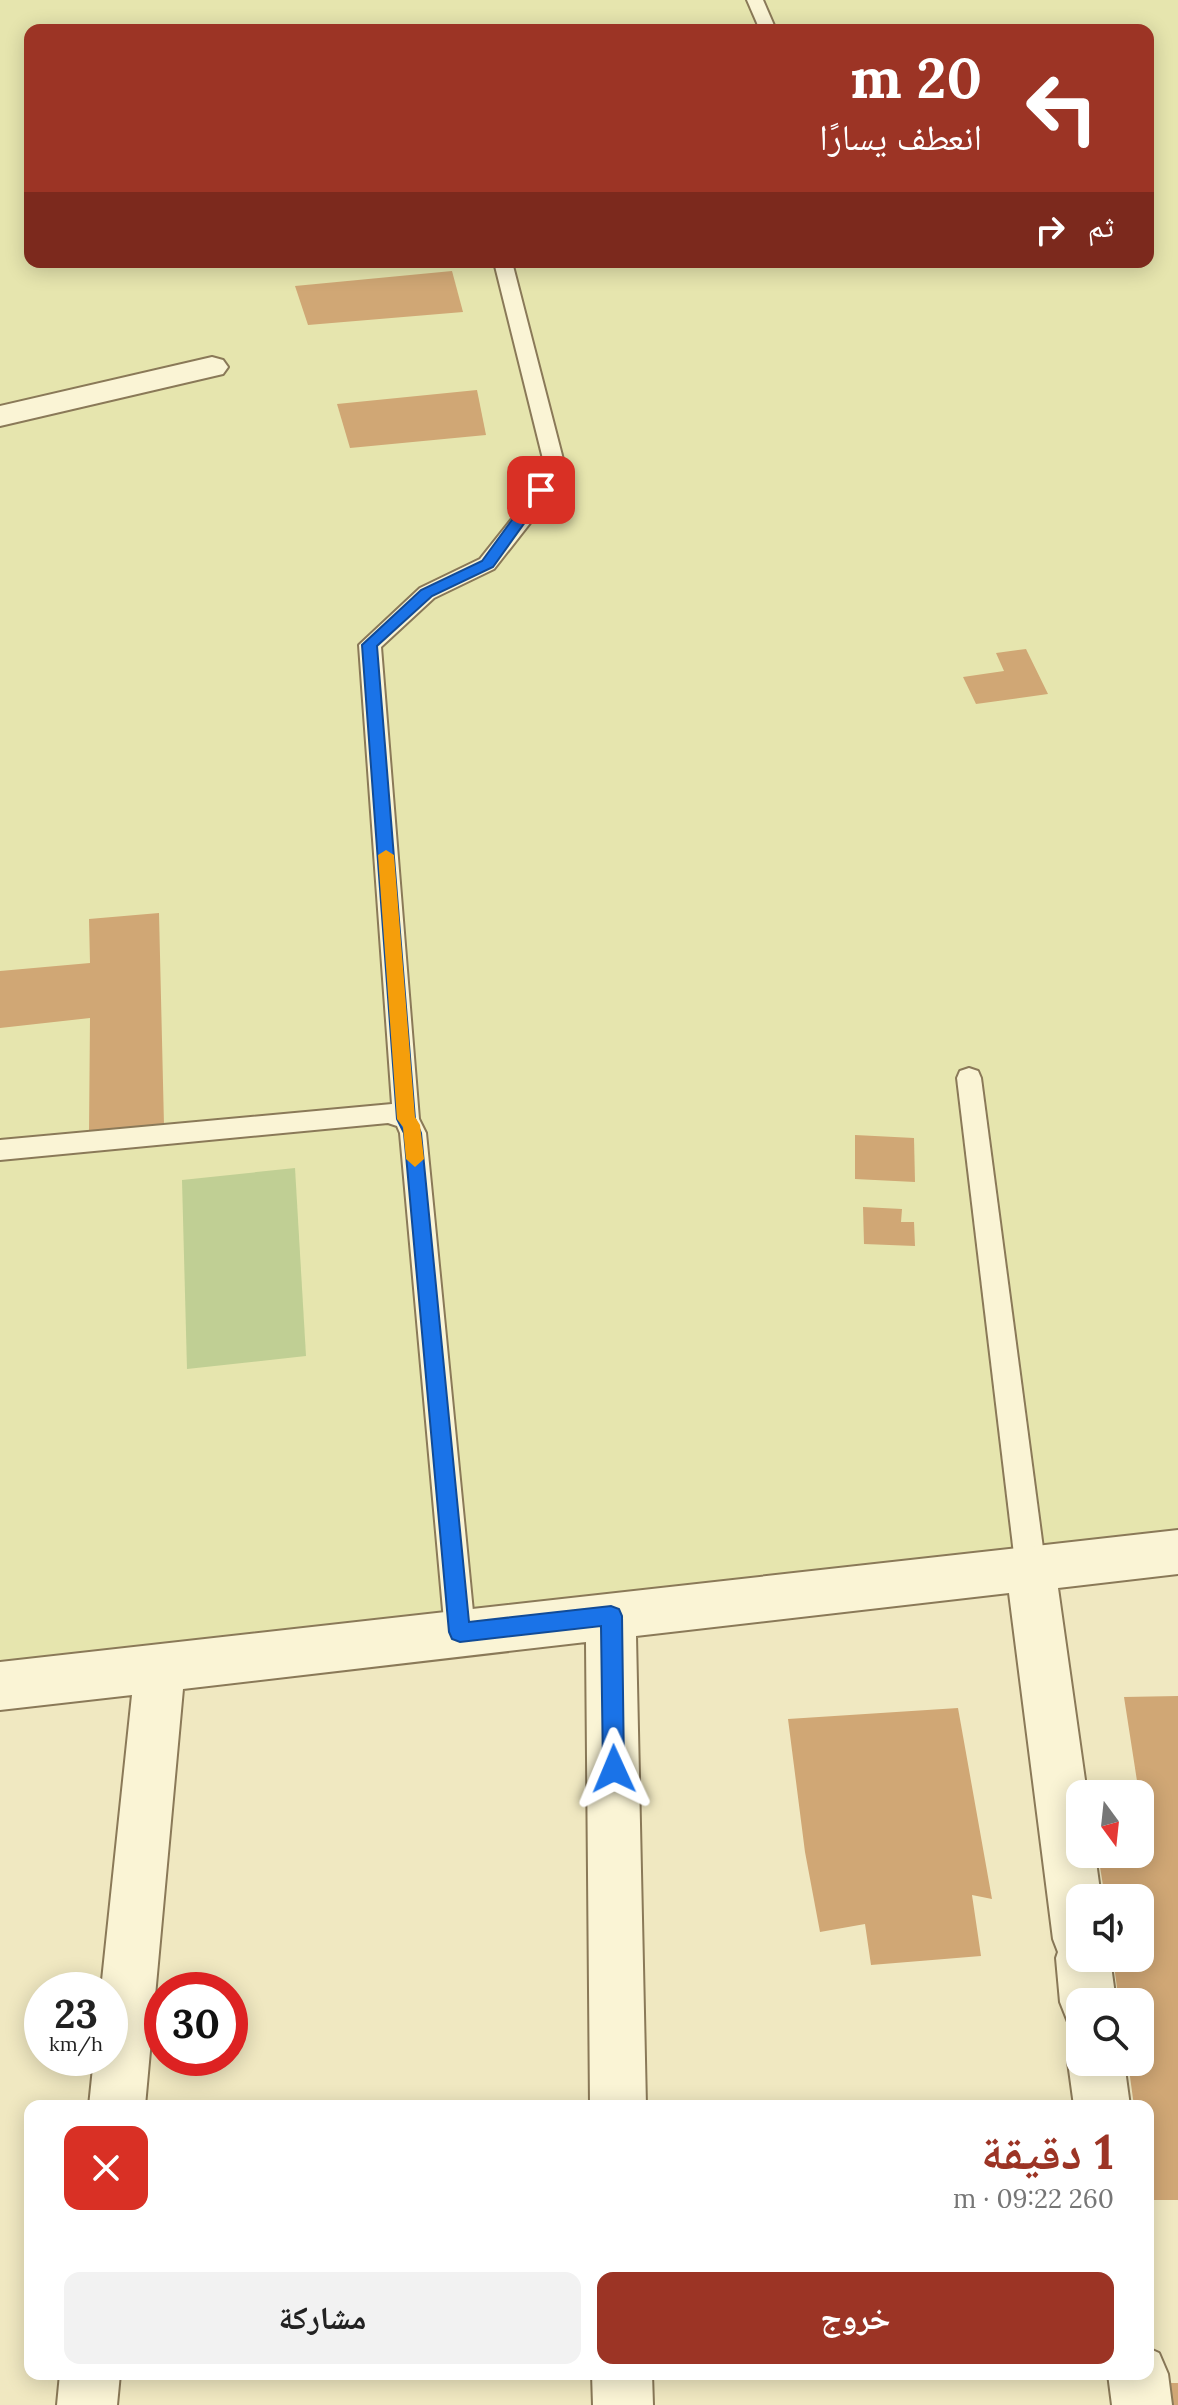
<!DOCTYPE html>
<html lang="ar">
<head>
<meta charset="utf-8">
<style>
	:root { --surface:#fff; --page:#f2f2f2; --text:#222; --muted:#767676; --accent:#9c3425 }
	body { margin:0; font-family:Lora,"Noto Naskh Arabic",serif; background:var(--page); color:var(--text); direction:rtl; height:100vh; display:flex; flex-direction:column; font-size:30px; white-space:nowrap }
	* { box-sizing:border-box; margin:0 }
	p { font-size:26px; color:var(--muted) }
	.icon { flex:none; width:44px; height:44px; fill:none; stroke:currentColor; stroke-width:2; stroke-linecap:round; stroke-linejoin:round }
	.map { position:relative; flex:1; overflow:hidden; direction:ltr }
	.drawer { position:absolute; left:24px; top:2100px; width:1130px; height:280px; display:flex; flex-direction:column; background:var(--surface); border-radius:16px; box-shadow:0 4px 20px #0003; direction:rtl }
	.drawer>* { flex:none }
	.hud { position:absolute; left:24px; top:24px; width:1130px; height:244px; border-radius:16px; box-shadow:0 4px 20px #0003; direction:rtl; background:#9c3425; color:#fff; overflow:hidden }
	.needle { width:52px; rotate:165deg }
	.fabs { position:absolute; left:1066px; top:1780px; display:grid; gap:16px }
	.fabs a { display:grid; place-items:center; width:88px; height:88px; border-radius:16px; background:var(--surface); box-shadow:0 4px 20px #0003; font-size:40px }
	.speed { position:absolute; left:24px; top:1972px; display:flex; gap:16px; font-size:40px; font-weight:700; text-align:center }
	.speed>* { display:grid; place-content:center; width:104px; height:104px; border-radius:50%; background:var(--surface); box-shadow:0 4px 20px #0003; line-height:1 }
	.speed small { font-size:20px; font-weight:400 }
	.speed .limit { border:12px solid #d22; background:#fff; color:#111 }
	.pin { position:absolute; display:grid; place-items:center; width:68px; height:68px; color:#fff; margin:-34px; border-radius:16px; box-shadow:0 4px 12px #0006 }
	.me { position:absolute; width:88px; margin:-44px; rotate:359deg; stroke-linejoin:round; filter:drop-shadow(0 0 6px #0008) }
	.turn { display:flex; align-items:center; gap:28px; height:168px; padding:0 40px; font-size:36px }
	.turn .icon { width:104px; height:104px; stroke-width:2.5 }
	.turn b { display:block; font-size:56px; line-height:68px }
	.then { display:flex; align-items:center; height:76px; padding:0 40px; background:#0003; gap:16px; font-size:30px }
	.round { display:grid; place-items:center; flex:none; width:84px; height:84px; border-radius:16px; background:var(--page) }
	.head { display:flex; align-items:center; justify-content:space-between; height:136px; padding:0 40px }
	h1 { font-size:48px; font-weight:800; line-height:60px; color:var(--accent) }
	.cta { display:flex; gap:16px; margin-top:auto; padding:16px 40px }
	.cta a { flex:1; height:92px; border-radius:16px; background:var(--accent); color:#fff; font-size:32px; font-weight:800; line-height:92px; text-align:center }
	.cta a+a { background:var(--page); color:var(--text) }
	.map>svg:first-child { display:block }
	.farmland { fill:#e6e5ae; fill-rule:evenodd }
	.green { fill:#c0cf94 }
	.building { fill:#d0a775 }
	.lines { fill:none; stroke-linecap:round; stroke-linejoin:round }
	.lane-casing { stroke:#8a7958; stroke-width:4 }
	.street-casing { stroke:#8a7958; stroke-width:4 }
	.lane { fill:#faf4d5; fill-rule:evenodd }
	.street { fill:#faf4d5; fill-rule:evenodd }
	.route { fill:#1a73e8; stroke:#114b97; stroke-width:2 }
	.slow { fill:#f59e0b }
</style>
</head>
<body>
<div class="map">
<svg width="1178" height="2405" viewBox="0 0 1178 2405">
	<rect width="100%" height="100%" fill="#f0e8c1"/>
	<path class="farmland" d="M 0,0 L 1178,0 L 1178,1551 L 0,1667 ZM 30,30 L 1148,30 L 1148,262 L 30,262 Z"/>
	<polygon class="green" points="295,1168 306,1356 187,1369 182,1180"/>
	<g class="building">
		<polygon points="452,271 463,312 308,325 295,286"/>
		<polygon points="477,390 486,435 350,448 337,404"/>
		<polygon points="1026,649 1048,694 976,704 963,677 1004,671 996,653"/>
		<polygon points="159,913 164,1125 89,1133 90,1018 0,1028 0,971 90,963 89,919"/>
		<polygon points="855,1135 914,1138 915,1182 855,1179"/>
		<polygon points="863,1207 902,1209 901,1222 914,1222 915,1246 864,1244"/>
		<polygon points="1178,1696 1178,2200 1148,2200 1148,2106 1134,2106 1128,2062 1140,2062 1140,2002 1119,2002 1113,1958 1140,1958 1140,1898 1105,1898 1098,1854 1140,1854 1140,1827 1144,1826 1124,1697"/>
		<polygon points="958,1708 992,1899 972,1895 981,1956 871,1965 865,1924 820,1932 805,1852 788,1719"/>
		<polygon points="1162,2383 1178,2383 1178,2405 1165,2405"/>
	</g>
	<g class="lines">
		<defs>
			<g id="lane">
				<polygon points="747,0 763,0 776,30 760,30"/>
				<polygon points="494,262 512,262 565,467 534,518 494,569 434,598 381,647 419,1119 426,1133 475,1632 470,1642 460,1646 450,1642 445,1632 400,1133 397,1126 388,1123 0,1160 0,1140 392,1104 359,645 420,588 480,559 519,510 545,467"/>
				<polygon points="969,1068 978,1071 981,1078 1046,1571 1041,1580 1031,1584 1021,1580 1016,1571 957,1078 960,1071"/>
			</g>
			<g id="street">
				<polygon points="212,357 223,360 228,367 223,374 0,426 0,406"/>
				<polygon points="1178,1530 1178,1574 1058,1588 1087,1794 1080,1794 1080,1854 1095,1854 1101,1898 1080,1898 1080,1958 1110,1958 1116,2002 1080,2002 1080,2026 1068,2022 1060,2002 1056,1958 1058,1952 1053,1939 1009,1593 636,1636 646,2106 590,2106 586,1642 183,1689 145,2106 89,2106 94,2058 110,2058 110,1990 101,1990 132,1695 0,1710 0,1662"/>
				<polygon points="1080,2041 1080,2062 1124,2062 1130,2106 1074,2106 1068,2062 1076,2042"/>
				<polygon points="1148,2348 1159,2353 1168,2374 1172,2405 1112,2405 1108,2374 1148,2374"/>
				<polygon points="60,2374 120,2374 117,2405 57,2405"/>
				<polygon points="592,2374 652,2374 653,2405 593,2405"/>
			</g>
		</defs>
		<use href="#lane" class="lane-casing"/>
		<use href="#street" class="street-casing"/>
		<use href="#lane" class="lane"/>
		<use href="#street" class="street"/>
	</g>
	<polygon class="route" points="541,485 548,490 493,567 432,596 377,646 415,1119 421,1133 469,1622 611,1606 619,1609 622,1616 624,1769 621,1776 614,1779 606,1776 603,1769 601,1626 460,1642 452,1639 449,1632 404,1133 397,1119 362,645 421,590 482,561 536,487"/>
	<polygon class="slow" points="386,850 394,855 415,1117 420,1125 424,1159 415,1167 406,1159 403,1127 397,1119 378,855"/>
</svg>
<div class="fabs">
<a><svg class="needle" viewBox="-14 -14 28 28"><path d="M0-13l5 13h-10z" fill="#e53935"/><path d="M0 13l5-13h-10z" fill="#767676"/></svg></a>
<a><svg class="icon" aria-label="sound" viewBox="0 0 24 24"><path d="M4 9h4l5-4v14l-5-4H4zM17 9q2 3 0 6"/></svg></a>
<a><svg class="icon" aria-label="search" viewBox="0 0 24 24"><circle cx="10" cy="10" r="6"/><path d="M15 15l6 6"/></svg></a>
</div>
<div class="speed"><div>23<small>km/h</small></div><div class="limit">30</div></div>
<div class="pin" style="left:541px;top:490px;background:#d93025"><svg class="icon" aria-label="arrive" viewBox="0 0 24 24"><path d="M6 21V4h12l-3 4 3 4H6"/></svg></div>
<svg class="me" style="left:614px;top:1769px" viewBox="-20 -20 40 40"><path d="M0-17L14 15 0 8-14 15z" fill="#1a73e8" stroke="#fff" stroke-width="4"/></svg>
<div class="hud">
<div class="turn"><svg class="icon" aria-label="left" viewBox="0 0 24 24"><path d="M17 20v-9H6M10 6l-5 5 5 5"/></svg><div><b>20 m</b>انعطف يسارًا</div></div>
<div class="then">ثم<svg class="icon" aria-label="right" viewBox="0 0 24 24"><path d="M7 20v-9h11M14 6l5 5-5 5"/></svg></div>
</div>
<section class="drawer">
<div class="head"><div><h1>1 دقيقة</h1><p>260 m · 09:22</p></div><a class="round" style="background:#d93025;color:#fff"><svg class="icon" aria-label="close" viewBox="0 0 24 24"><path d="M6 6l12 12M18 6L6 18"/></svg></a></div>
<div class="cta"><a>خروج</a><a>مشاركة</a></div>
</section>
</div>
</body>
</html>
